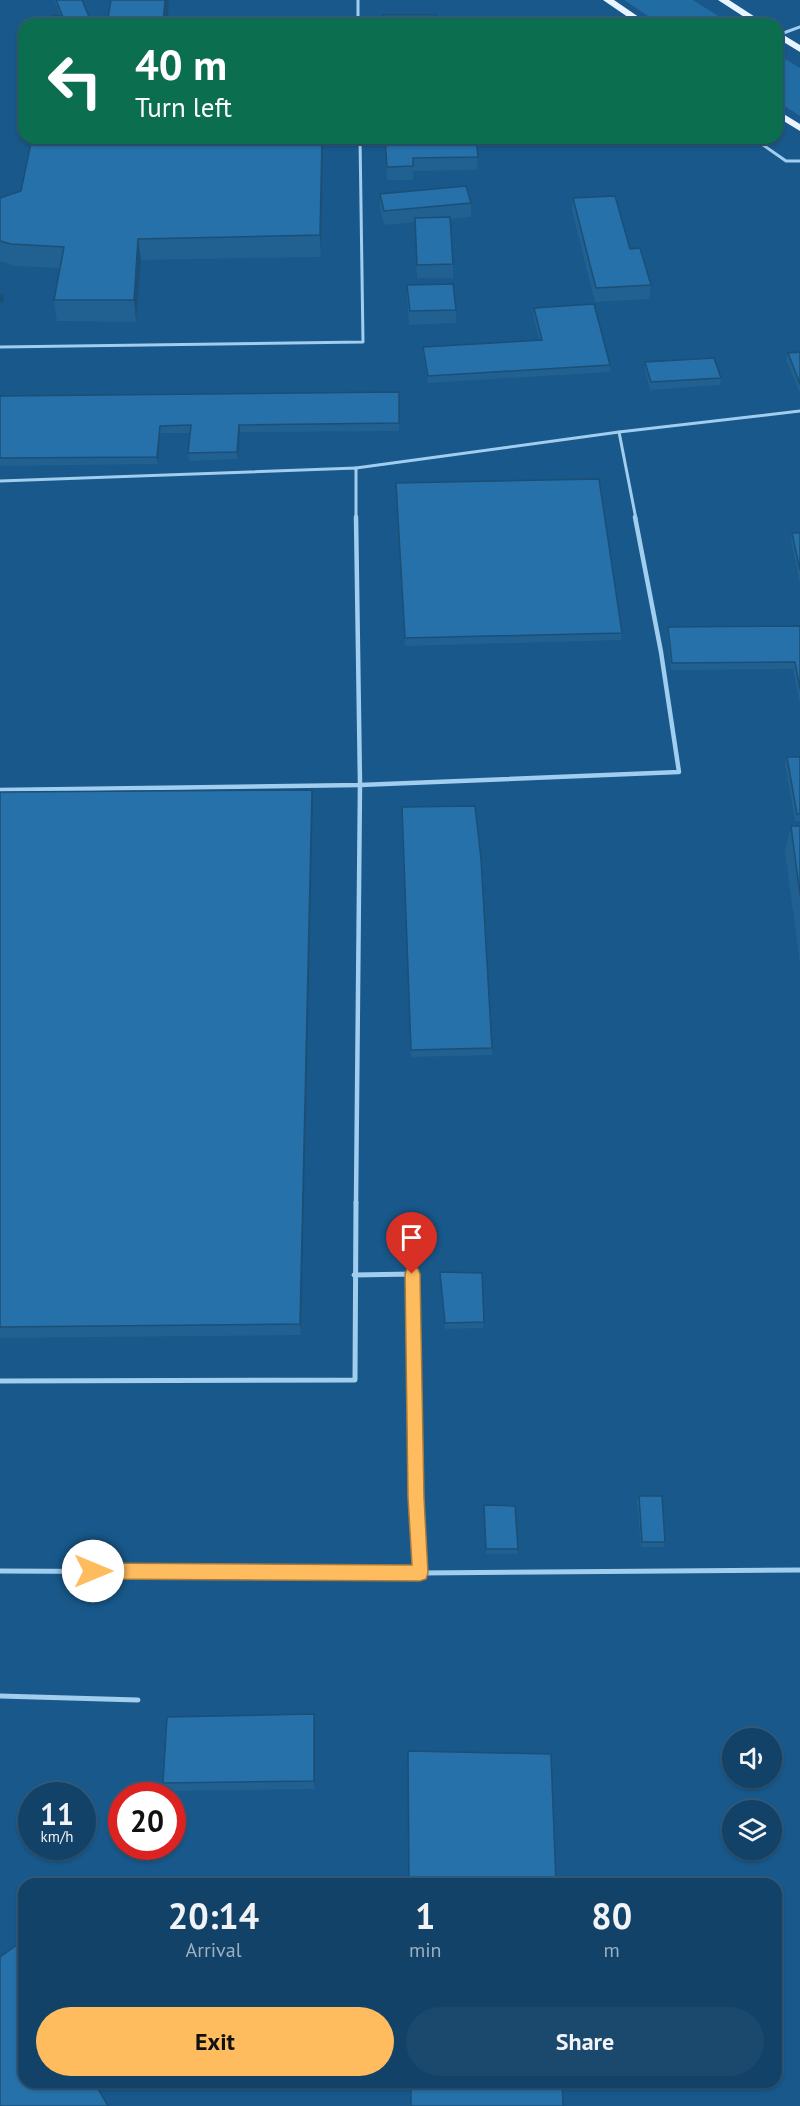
<!DOCTYPE html>
<html lang="en">
<head>
<meta charset="utf-8">
<style>
	:root { --surface:#124268; --page:#1b496e; --text:#f1f3f6; --muted:#9cb0c0; --line:#315b7c; --accent:#ffbc5e }
	body { margin:0; font-family:"PT Sans",sans-serif; background:var(--page); color:var(--text); height:100vh; display:flex; flex-direction:column; font-size:22px; white-space:nowrap }
	* { box-sizing:border-box; margin:0 }
	p { font-size:20px; color:var(--muted) }
	.icon { flex:none; width:33px; height:33px; fill:none; stroke:currentColor; stroke-width:2; stroke-linecap:round; stroke-linejoin:round }
	.map { position:relative; flex:1; overflow:hidden }
	.panel { position:absolute; left:18px; top:1878px; width:764px; height:210px; display:flex; flex-direction:column; background:var(--surface); border-radius:18px; box-shadow:0 2px 4px #0004,0 0 0 2px var(--line) }
	.panel>* { flex:none }
	.guide { position:absolute; left:18px; top:18px; width:765px; height:126px; border-radius:18px; box-shadow:0 2px 4px #0004,0 0 0 2px var(--line); background:#0b6e4f; color:#fff; overflow:hidden }
	.buttons { position:absolute; left:722px; top:1728px; display:grid; gap:12px }
	.buttons a { display:grid; place-items:center; width:60px; height:60px; border-radius:50%; background:var(--surface); box-shadow:0 2px 4px #0004,0 0 0 2px var(--line); font-size:30px }
	.speed { position:absolute; left:18px; top:1782px; display:flex; gap:12px; font-size:30px; font-weight:700; text-align:center }
	.speed>* { display:grid; place-content:center; width:78px; height:78px; border-radius:50%; background:var(--surface); box-shadow:0 2px 4px #0004,0 0 0 2px var(--line); line-height:1 }
	.speed small { font-size:15px; font-weight:400 }
	.speed .limit { border:9px solid #d22; background:#fff; color:#111 }
	.pin { position:absolute; display:grid; place-items:center; width:51px; height:51px; color:#fff; margin:-62px -26px; border-radius:50% 50% 50% 0; rotate:-45deg; box-shadow:0 0 6px #0007 }
	.pin .icon { rotate:45deg }
	.me { position:absolute; width:66px; margin:-33px; rotate:90deg; stroke-linejoin:round; filter:drop-shadow(0 0 4px #0008) }
	.turn { display:flex; align-items:center; gap:21px; height:126px; padding:0 18px; font-size:27px }
	.turn .icon { width:78px; height:78px; stroke-width:2.5 }
	.turn b { display:block; font-size:42px; line-height:51px }
	.eta { display:flex; justify-content:space-evenly; align-items:center; height:102px; text-align:center }
	.eta b { font-size:36px; font-weight:600; line-height:42px }
	.button { display:flex; gap:12px; margin-top:auto; padding:12px 18px }
	.button a { flex:1; height:69px; border-radius:36px; background:var(--accent); color:#111; font-size:24px; font-weight:600; line-height:69px; text-align:center }
	.button a+a { background:var(--page); color:var(--text) }
	.map>svg:first-child { display:block }
	.green { fill:#206ca3 }
	.lines { fill:none; stroke-linecap:round; stroke-linejoin:round }
	.service-far2 { stroke:#a1cdee; stroke-width:3 }
	.service-far1 { stroke:#a1cdee; stroke-width:4.5 }
	.service { stroke:#a1cdee; stroke-width:5 }
	.primary { fill:#e8f4ff; fill-rule:evenodd }
	.wall { fill:#216191 }
	.shaded-wall { fill:#1b4f76 }
	.building { fill:#2671a9; stroke:#1b4f76; stroke-width:1.5 }
	.route { fill:#ffbc5e; stroke:#a67a3d; stroke-width:1.5 }
</style>
</head>
<body>
<div class="map">
<svg width="800" height="2106" viewBox="0 0 800 2106">
	<rect width="100%" height="100%" fill="#18588a"/>
	<g class="green">
		<polygon points="624,0 693,0 731,24 660,24"/>
		<polygon points="777,54 800,68 800,116 777,101"/>
	</g>
	<g class="lines">
		<g class="service-far2">
			<polyline points="358,0 358,24"/>
			<polyline points="778,35 800,27"/>
			<polyline points="753,138 786,161 800,161"/>
			<polyline points="0,347 363,342 360,138"/>
			<polyline points="619,432 636,519"/>
			<polyline points="356,468 619,432 800,411"/>
			<polyline points="0,481 356,468 356,519"/>
		</g>
		<g class="service-far1">
			<polyline points="356,517 360,784 356,1203"/>
			<polyline points="0,790 360,785 679,772 661,652 635,517"/>
		</g>
		<g class="service">
			<polyline points="354,1275 413,1274 416,1498 420,1573"/>
			<polyline points="0,1381 355,1380 356,1202"/>
			<polyline points="0,1571 420,1573 800,1570"/>
			<polyline points="0,1696 138,1700"/>
		</g>
		<g class="primary">
			<polygon points="603,0 614,0 649,24 638,24"/>
			<polygon points="718,0 729,0 766,24 755,24"/>
			<polygon points="777,31 800,45 800,52 777,38"/>
			<polygon points="777,110 800,124 800,131 777,117"/>
		</g>
	</g>
	<g class="wall">
		<polygon points="54,0 82,0 92,24 51,24 50,19 61,16"/>
		<polygon points="24,43 24,82 21,77 18,56"/>
		<polygon points="32,138 323,138 321,257 141,260 136,322 57,321 54,300 60,268 14,266 0,261 0,198 21,191"/>
		<polygon points="385,138 476,138 478,157 477,170 413,171 413,180 387,180"/>
		<polygon points="380,194 471,203 471,217 450,219 453,264 453,278 417,278 415,222 384,225 380,208"/>
		<polygon points="573,198 630,249 651,285 649,299 595,302 572,211"/>
		<polygon points="407,285 456,310 456,323 409,325 407,298"/>
		<polygon points="534,308 610,365 610,372 428,383 423,354 423,347 539,340 533,315"/>
		<polygon points="800,352 800,391 799,391 786,360 788,353"/>
		<polygon points="645,362 721,378 720,385 650,390 645,369"/>
		<polygon points="399,392 399,431 240,432 238,459 189,461 188,453 190,433 160,433 158,464 0,466 0,396"/>
		<polygon points="396,490 622,633 621,640 405,646"/>
		<polygon points="792,533 800,533 800,584 791,540"/>
		<polygon points="800,626 800,704 793,669 671,670 667,634 668,627"/>
		<polygon points="787,757 800,757 800,821 795,821 785,764"/>
		<polygon points="312,790 313,803 301,1335 0,1338 0,792"/>
		<polygon points="402,807 492,1048 492,1055 411,1057"/>
		<polygon points="791,826 800,826 800,964 785,851"/>
		<polygon points="440,1272 484,1322 483,1328 445,1329"/>
		<polygon points="639,1496 665,1542 664,1547 641,1547 637,1501"/>
		<polygon points="484,1505 518,1549 517,1554 486,1554"/>
		<polygon points="315,1723 315,1789 166,1791 163,1783"/>
	</g>
	<g class="shaded-wall">
		<polygon points="165,0 168,0 169,5 167,24 163,24"/>
		<polygon points="63,17 64,24 55,24 54,21"/>
		<polygon points="322,138 323,138 321,257 320,235"/>
		<polygon points="138,239 141,260 136,322 134,300"/>
		<polygon points="3,293 4,301 0,303 0,295"/>
		<polygon points="239,425 240,432 238,459 237,452"/>
		<polygon points="160,426 160,433 158,464 157,457"/>
		<polygon points="312,790 313,803 301,1335 300,1324"/>
		<polygon points="314,1714 315,1723 315,1789 314,1781"/>
	</g>
	<g class="building">
		<polygon points="56,0 82,0 92,24 66,24 63,17 54,21 50,19 54,15 63,17"/>
		<polygon points="111,0 165,0 163,24 107,24"/>
		<rect x="383" y="15" width="53" height="9"/>
		<polygon points="323,23 323,24 171,24"/>
		<polygon points="24,43 24,65 18,56 19,48"/>
		<polygon points="32,138 322,138 320,235 138,239 134,300 54,300 64,247 11,244 0,241 0,198 21,191"/>
		<polygon points="385,138 476,138 478,157 413,158 413,166 387,167"/>
		<polygon points="466,186 471,203 384,211 380,194"/>
		<polygon points="615,196 630,249 640,248 651,285 596,288 573,198"/>
		<polygon points="450,217 453,264 417,265 415,218"/>
		<polygon points="453,284 456,310 410,311 407,285"/>
		<polygon points="594,304 610,365 428,376 423,347 542,340 534,308"/>
		<polygon points="800,352 800,384 788,353"/>
		<polygon points="714,358 721,378 651,382 645,362"/>
		<polygon points="399,392 399,423 239,425 237,452 188,453 191,425 160,426 157,457 0,458 0,396"/>
		<polygon points="599,479 622,633 405,638 396,483"/>
		<polygon points="792,533 800,533 800,570"/>
		<polygon points="800,626 800,689 795,662 672,663 668,627"/>
		<polygon points="787,757 800,757 800,814 797,814"/>
		<polygon points="312,790 300,1324 0,1327 0,792"/>
		<polygon points="475,806 481,859 492,1048 411,1050 402,807"/>
		<polygon points="791,826 800,826 800,895"/>
		<polygon points="440,1272 482,1273 484,1322 445,1323"/>
		<polygon points="639,1496 662,1496 665,1542 642,1542"/>
		<polygon points="484,1505 515,1506 518,1549 486,1549"/>
		<polygon points="314,1714 314,1781 163,1783 167,1717"/>
		<polygon points="408,1751 551,1754 556,1884 409,1884"/>
		<polygon points="17,1945 24,1958 24,2082 94,2082 108,2106 0,2106 0,1957"/>
		<polygon points="411,2082 562,2082 563,2106 411,2106"/>
	</g>
	<polygon class="route" points="412,1267 418,1269 420,1274 424,1498 428,1573 426,1579 420,1581 93,1579 88,1577 85,1571 88,1566 93,1563 412,1565 408,1498 405,1274 407,1269"/>
</svg>
<div class="buttons">
<a><svg class="icon" aria-label="sound" viewBox="0 0 24 24"><path d="M4 9h4l5-4v14l-5-4H4zM17 9q2 3 0 6"/></svg></a>
<a><svg class="icon" aria-label="layers" viewBox="0 0 24 24"><path d="M12 4l9 5-9 5-9-5zM3 14l9 5 9-5"/></svg></a>
</div>
<div class="speed"><div>11<small>km/h</small></div><div class="limit">20</div></div>
<div class="pin" style="left:412px;top:1274px;background:#d93025"><svg class="icon" aria-label="arrive" viewBox="0 0 24 24"><path d="M6 21V4h12l-3 4 3 4H6"/></svg></div>
<svg class="me" style="left:93px;top:1571px" viewBox="-20 -20 40 40"><circle r="19" fill="#fff"/><path d="M0-13L10 11 0 6-10 11z" fill="#ffbc5e"/></svg>
<div class="guide">
<div class="turn"><svg class="icon" aria-label="left" viewBox="0 0 24 24"><path d="M17 20v-9H6M10 6l-5 5 5 5"/></svg><div><b>40 m</b>Turn left</div></div>
</div>
<section class="panel">
<div class="eta">
<div><b>20:14</b><p>Arrival</p></div>
<div><b>1</b><p>min</p></div>
<div><b>80</b><p>m</p></div>
</div>
<div class="button"><a>Exit</a><a>Share</a></div>
</section>
</div>
</body>
</html>
